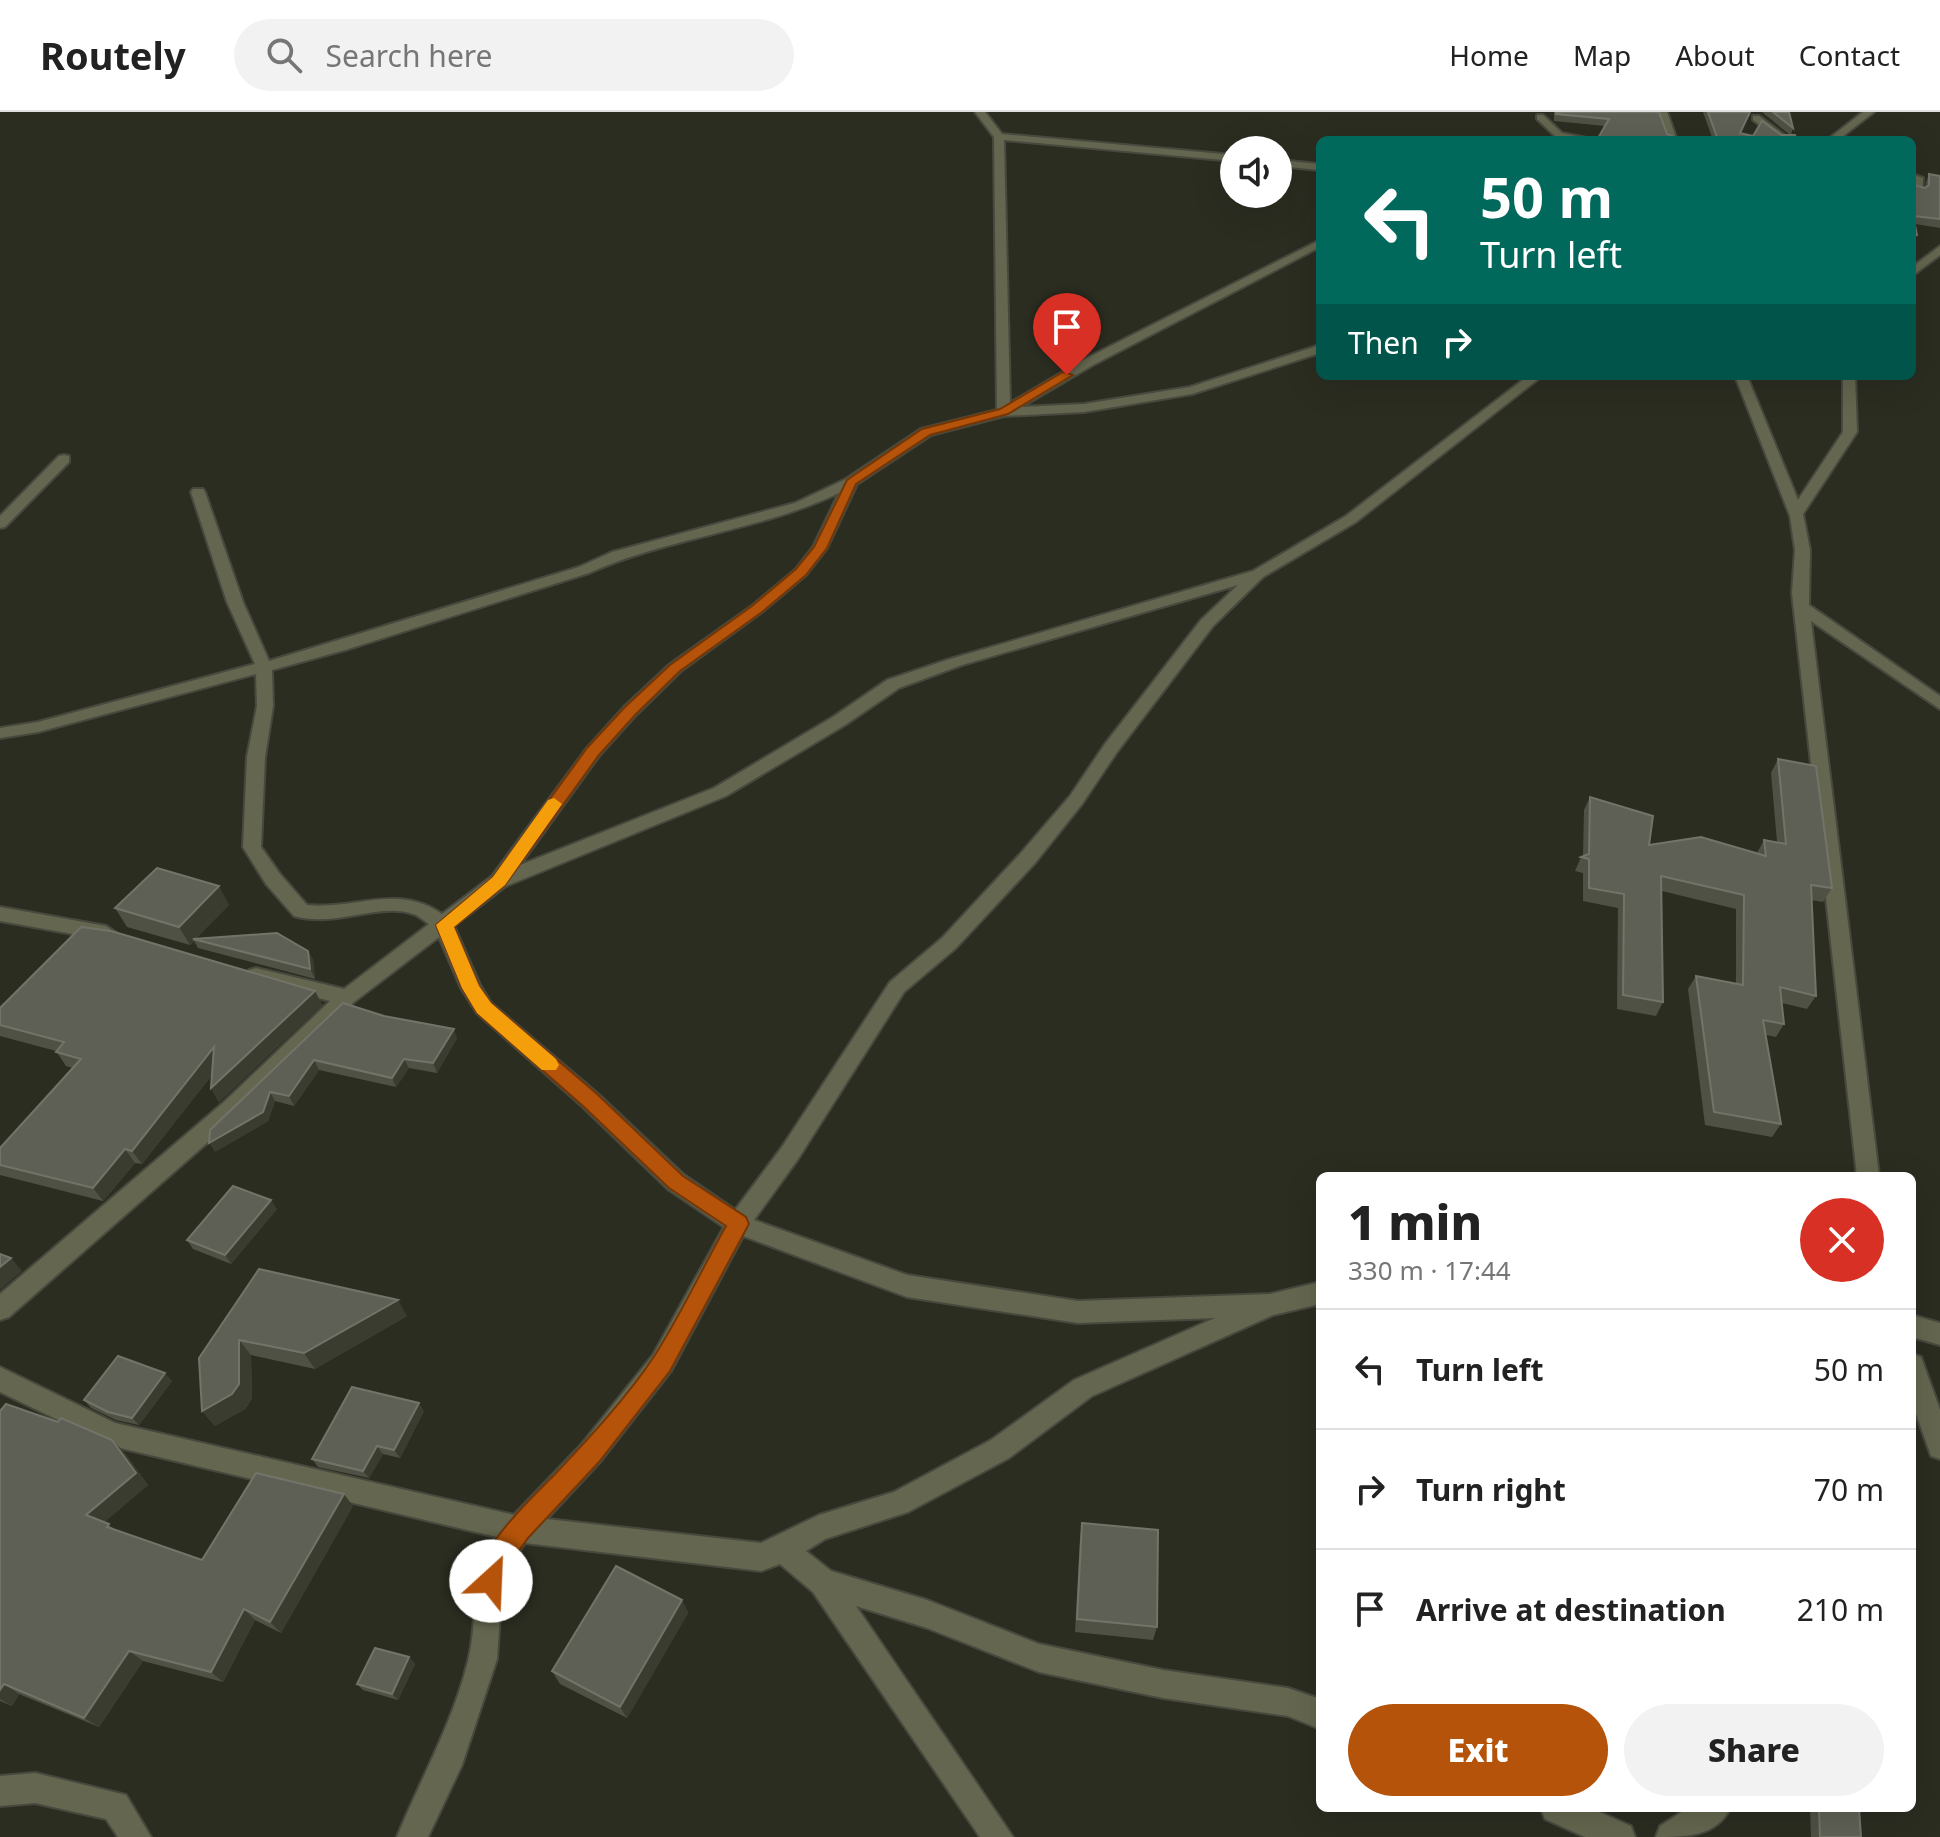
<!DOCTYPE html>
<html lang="en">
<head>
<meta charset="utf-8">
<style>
	:root { --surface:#fff; --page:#f2f2f2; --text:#222; --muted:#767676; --line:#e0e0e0; --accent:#b45309 }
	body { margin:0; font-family:"Noto Sans",sans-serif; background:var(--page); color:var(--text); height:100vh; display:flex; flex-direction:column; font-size:30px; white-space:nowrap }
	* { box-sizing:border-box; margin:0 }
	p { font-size:26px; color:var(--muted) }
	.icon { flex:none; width:44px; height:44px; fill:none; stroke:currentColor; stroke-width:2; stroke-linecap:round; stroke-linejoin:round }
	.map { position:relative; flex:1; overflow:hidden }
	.sheet { position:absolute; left:1316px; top:1060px; width:600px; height:640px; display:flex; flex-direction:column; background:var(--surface); border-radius:12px; box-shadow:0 8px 32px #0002 }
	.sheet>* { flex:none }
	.top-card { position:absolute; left:1316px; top:24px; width:600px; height:244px; border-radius:12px; box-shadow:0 8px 32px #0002; background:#00695c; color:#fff; overflow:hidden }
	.controls { position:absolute; left:1220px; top:24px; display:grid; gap:16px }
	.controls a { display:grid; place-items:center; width:72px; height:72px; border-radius:50%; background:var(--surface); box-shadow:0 8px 32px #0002; font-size:40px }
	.pin { position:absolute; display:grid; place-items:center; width:68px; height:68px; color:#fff; margin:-82px -34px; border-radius:50% 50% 50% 0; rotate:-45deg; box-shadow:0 0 8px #0007 }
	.pin .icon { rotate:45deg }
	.me { position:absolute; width:88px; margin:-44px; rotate:25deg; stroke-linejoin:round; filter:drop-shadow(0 0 6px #0008) }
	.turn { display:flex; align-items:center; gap:28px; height:168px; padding:0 32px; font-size:36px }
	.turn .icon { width:104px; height:104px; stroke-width:2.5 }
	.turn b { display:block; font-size:56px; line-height:68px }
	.then { display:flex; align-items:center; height:76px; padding:0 32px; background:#0003; gap:16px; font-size:30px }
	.round { display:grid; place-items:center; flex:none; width:84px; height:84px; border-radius:42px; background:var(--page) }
	.head { display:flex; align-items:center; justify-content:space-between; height:136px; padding:0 32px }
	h1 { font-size:48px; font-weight:800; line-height:60px }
	.cta { display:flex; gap:16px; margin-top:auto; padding:16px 32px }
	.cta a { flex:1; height:92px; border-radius:48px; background:var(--accent); color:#fff; font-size:32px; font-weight:800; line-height:92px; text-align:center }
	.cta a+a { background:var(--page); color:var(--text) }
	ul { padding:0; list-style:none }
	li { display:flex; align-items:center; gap:24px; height:120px; padding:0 32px; border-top:2px solid var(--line) }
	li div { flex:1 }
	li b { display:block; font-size:30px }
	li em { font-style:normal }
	header { display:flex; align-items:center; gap:48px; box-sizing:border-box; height:112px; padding:0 40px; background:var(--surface); border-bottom:2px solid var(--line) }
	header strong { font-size:38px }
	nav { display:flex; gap:44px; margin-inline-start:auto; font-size:28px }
	.search { width:560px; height:72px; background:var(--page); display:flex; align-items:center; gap:20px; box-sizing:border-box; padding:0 28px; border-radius:44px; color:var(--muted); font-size:30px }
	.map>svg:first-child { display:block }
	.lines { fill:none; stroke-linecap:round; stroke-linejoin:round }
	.minor-casing { stroke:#48493e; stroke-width:4 }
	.minor { fill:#64664f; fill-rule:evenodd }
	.wall { fill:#505145 }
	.shaded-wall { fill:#3b3c30 }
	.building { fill:#5f6055; stroke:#737469; stroke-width:2 }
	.route { fill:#b45309; stroke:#753606; stroke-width:2 }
	.slow { fill:#f59e0b }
</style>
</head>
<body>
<header>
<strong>Routely</strong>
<div class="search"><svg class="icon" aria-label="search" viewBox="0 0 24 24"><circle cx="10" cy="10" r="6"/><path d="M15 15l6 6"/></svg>Search here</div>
<nav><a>Home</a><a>Map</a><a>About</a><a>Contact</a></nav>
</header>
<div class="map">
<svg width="1940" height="1725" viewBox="0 0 1940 1725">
	<rect width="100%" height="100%" fill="#2c2d21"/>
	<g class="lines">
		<defs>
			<g id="minor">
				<path d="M 975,0 L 985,0 L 1002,22 L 1234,43 L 1234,49 L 1004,28 L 1010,291 L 1085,247 L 1320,128 L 1320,135 L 1093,253 L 1021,295 L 1084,292 L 1190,275 L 1320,233 L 1320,241 L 1192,282 L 1084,300 L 1004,304 L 931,323 L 857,372 L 827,436 L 806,463 L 762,500 L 681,559 L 636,603 L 599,644 L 520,753 L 714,676 L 833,605 L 887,568 L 950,547 L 1253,459 L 1346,404 L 1528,264 L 1542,264 L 1356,410 L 1263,465 L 1213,514 L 1117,640 L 1082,692 L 1035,751 L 956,836 L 904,880 L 798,1047 L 754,1108 L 907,1163 L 1078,1189 L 1270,1182 L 1320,1170 L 1320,1192 L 1273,1203 L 1092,1284 L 1009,1346 L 908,1400 L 825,1427 L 806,1439 L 831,1459 L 927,1488 L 1039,1532 L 1163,1558 L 1288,1576 L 1320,1587 L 1320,1617 L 1288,1604 L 1163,1586 L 1039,1560 L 927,1516 L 856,1494 L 1013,1725 L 980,1725 L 813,1480 L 780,1452 L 761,1459 L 525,1431 L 507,1458 L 501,1487 L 497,1547 L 462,1653 L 428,1725 L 397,1725 C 421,1666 453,1611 468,1549 C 480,1502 466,1470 497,1425 L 112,1334 L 0,1280 L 0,1255 L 115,1311 L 514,1403 L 581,1333 L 653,1243 L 724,1115 L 668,1077 L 582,994 L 477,901 L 461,876 L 439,825 L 354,890 L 240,1002 L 9,1205 L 0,1208 L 0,1182 L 224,990 L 330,889 L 249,868 L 246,863 L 249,858 L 256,856 L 344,877 L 429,812 C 424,809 418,803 413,802 C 380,790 335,816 294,804 L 266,772 L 243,735 L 247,645 L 257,594 L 256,562 L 38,620 L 0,626 L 0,616 L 38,610 L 255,552 L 227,490 L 191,380 L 193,377 L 203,377 L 205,380 L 243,490 L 269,549 L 579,455 L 612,440 L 795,391 L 846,367 L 921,317 L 997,298 L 994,25 ZM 839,381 L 813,435 L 796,457 L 752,494 L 669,553 L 624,595 L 587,636 L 492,764 L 442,802 C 397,771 356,798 307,793 L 280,762 L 261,735 L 265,645 L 273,594 L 272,558 L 345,538 L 589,461 C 669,425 759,419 839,381 ZM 1238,473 L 1201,508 L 1105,632 L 1070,684 L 1021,741 L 942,826 L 890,870 L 782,1035 L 735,1098 L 684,1063 L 598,982 L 491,891 L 480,873 L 454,814 L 506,774 L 726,684 L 845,613 L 899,576 L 962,553 ZM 743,1124 L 907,1185 L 1078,1211 L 1215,1206 L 1074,1268 L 991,1328 L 894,1380 L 819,1403 L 761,1431 L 547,1407 L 599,1351 L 671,1259 Z"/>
				<polygon points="1657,0 1667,0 1677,28 1667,28"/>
				<polygon points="1863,0 1874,0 1838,28 1827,28"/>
				<polygon points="1537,3 1543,3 1562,21 1596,28 1556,25 1537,7"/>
				<polygon points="1753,4 1759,4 1791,28 1780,28 1753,8"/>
				<polygon points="1278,48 1320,52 1320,58 1278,54"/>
				<polygon points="1912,62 1923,66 1922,81 1913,79"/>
				<polygon points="1940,134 1940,143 1912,164 1912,155"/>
				<polygon points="1735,264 1747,264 1798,388 1843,320 1843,264 1855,264 1857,320 1803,402 1810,438 1809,493 1940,584 1940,597 1811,509 1879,1064 1857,1064 1792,481 1795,438 1790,404"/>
				<polygon points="64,343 69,344 69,350 5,415 0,416 0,404 59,344"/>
				<polygon points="0,795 106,814 116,821 106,828 0,809"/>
				<polygon points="1912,1203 1940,1211 1940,1233 1912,1225"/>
				<polygon points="1912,1242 1921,1245 1940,1298 1940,1347 1931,1344 1912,1290"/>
				<polygon points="35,1661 126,1683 151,1725 118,1725 106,1707 35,1691 0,1694 0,1664"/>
				<polygon points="1541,1696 1590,1696 1631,1714 1635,1725 1585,1725 1545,1707"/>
				<path d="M 1688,1696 L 1730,1696 C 1717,1725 1684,1725 1656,1725 L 1660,1714 Z"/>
			</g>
		</defs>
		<use href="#minor" class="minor-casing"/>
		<use href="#minor" class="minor"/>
	</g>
	<g class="wall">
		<polygon points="1554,0 1659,0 1605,14 1554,9"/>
		<polygon points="1703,0 1750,0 1740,21 1753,24 1790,23 1762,0 1789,0 1793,16 1791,23 1796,28 1713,28"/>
		<polygon points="1912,60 1914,73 1925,76 1926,70 1929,62 1940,64 1940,116 1915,112 1917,123 1913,131 1912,131"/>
		<polygon points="1778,647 1832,776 1823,790 1811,788 1816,884 1807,897 1782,891 1784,912 1776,925 1766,923 1781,1012 1772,1025 1705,1013 1688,877 1696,864 1736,872 1736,797 1662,779 1663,890 1656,904 1617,897 1618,796 1583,789 1583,761 1575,759 1581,745 1583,744 1584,698 1590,685 1649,733 1757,741 1764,728 1777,730 1771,661"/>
		<polygon points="229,793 196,826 308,839 313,848 315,867 198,836 194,829 190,833 127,815 115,796"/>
		<polygon points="315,879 322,893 219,990 211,976 212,963 142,1052 135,1051 103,1089 0,1063 0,1036 73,956 66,954 56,939 0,924 0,896"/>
		<polygon points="343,891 457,926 437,961 409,956 396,975 319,958 294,994 275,989 268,1009 215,1040"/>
		<polygon points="277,1097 231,1152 193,1137 187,1128"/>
		<polygon points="259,1157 407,1204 315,1257 251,1243 252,1287 245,1297 215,1314 202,1299"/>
		<polygon points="172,1269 139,1313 116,1308 91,1296 84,1288"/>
		<polygon points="0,1299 124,1340 148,1373 104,1410 116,1418 202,1448 353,1394 281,1521 255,1508 223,1570 143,1549 99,1615 19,1582 12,1594 0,1589"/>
		<polygon points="424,1299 400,1346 383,1342 369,1366 318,1355 312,1347"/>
		<polygon points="1082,1411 1157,1515 1153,1528 1075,1520 1080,1426"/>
		<polygon points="682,1488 688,1501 627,1606 560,1572 552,1559"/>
		<polygon points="409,1545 415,1552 398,1588 363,1578 357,1572"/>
		<polygon points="1810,1696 1859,1696 1861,1725 1811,1725"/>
	</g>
	<g class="shaded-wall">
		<polygon points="219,774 229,793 196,827 193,827 194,829 190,833 179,815"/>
		<polygon points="308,839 313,848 315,867 310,857"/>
		<polygon points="315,879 322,893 219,990 211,976"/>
		<polygon points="454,917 457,926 437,961 433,951"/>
		<polygon points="214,935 223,949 142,1052 132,1039"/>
		<polygon points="404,947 409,956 396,975 392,966"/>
		<polygon points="314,948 319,958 294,994 289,984"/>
		<polygon points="270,980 275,989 268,1009 215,1040 209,1031"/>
		<polygon points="125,1037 135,1051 103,1089 93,1076"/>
		<polygon points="271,1088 277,1097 231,1152 225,1143"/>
		<polygon points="11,1146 22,1159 0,1178 0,1155"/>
		<polygon points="398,1188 407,1204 315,1257 304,1241"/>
		<polygon points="239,1228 251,1243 252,1287 245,1297 215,1314 202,1299"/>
		<polygon points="165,1261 172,1269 139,1313 132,1306"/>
		<polygon points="419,1291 424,1299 400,1346 394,1338"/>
		<polygon points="112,1328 124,1340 148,1373 99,1415 86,1403"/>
		<polygon points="377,1334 383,1342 369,1366 363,1359"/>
		<polygon points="344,1382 353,1394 281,1521 270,1510"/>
		<polygon points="682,1488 688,1501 627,1606 620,1595"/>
		<polygon points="244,1497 255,1508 223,1570 211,1560"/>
		<polygon points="129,1539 143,1549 99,1615 84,1606"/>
		<polygon points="409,1545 415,1552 398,1588 392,1582"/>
		<polygon points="4,1572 19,1582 12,1594 0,1587 0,1578"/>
	</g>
	<g class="building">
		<polygon points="1556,0 1659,0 1667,22 1672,24 1672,28 1597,28 1609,7 1556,2"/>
		<polygon points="1708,0 1750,0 1740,21 1753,24 1762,9 1781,23 1795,23 1796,28 1718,28"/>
		<polygon points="1773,0 1789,0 1793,16"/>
		<polygon points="1912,60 1914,73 1925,76 1929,73 1929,62 1940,64 1940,107 1913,104 1917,123 1912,122"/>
		<polygon points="1778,647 1816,654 1832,776 1811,773 1816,884 1780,875 1784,912 1763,908 1781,1012 1714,1000 1696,864 1743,873 1744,783 1661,764 1663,890 1623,883 1624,782 1589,776 1589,747 1581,745 1589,742 1590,685 1653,704 1649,733 1701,725 1766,744 1764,728 1786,732"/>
		<polygon points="157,756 219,774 179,815 115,796"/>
		<polygon points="81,815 111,819 315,879 211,976 214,935 132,1039 125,1037 93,1076 0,1053 0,1036 81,947 56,940 64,930 0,913 0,896"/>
		<polygon points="277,821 308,839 310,857 193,827"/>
		<polygon points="343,891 384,904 454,917 433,951 404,947 392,966 314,948 289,984 270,980 263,1000 209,1031 210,1018"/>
		<polygon points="233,1074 271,1088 225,1143 187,1128"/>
		<polygon points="0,1142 11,1146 0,1155"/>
		<polygon points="259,1157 398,1188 304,1241 239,1228 239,1272 232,1282 202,1299 199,1246"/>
		<polygon points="118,1244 165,1261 132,1306 108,1300 84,1288"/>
		<polygon points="352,1275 419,1291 394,1338 377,1334 363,1359 312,1347"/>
		<polygon points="6,1292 58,1310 61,1306 112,1328 136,1361 86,1403 109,1412 107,1415 202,1448 256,1361 344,1382 270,1510 244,1497 211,1560 129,1539 84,1606 4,1572 0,1578 0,1299"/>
		<polygon points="1082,1411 1158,1418 1157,1515 1077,1507"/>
		<polygon points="616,1454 682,1488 620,1595 552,1559"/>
		<polygon points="375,1536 409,1545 392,1582 357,1572"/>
		<polygon points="1819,1696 1859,1696 1861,1725 1820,1725"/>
	</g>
	<path class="route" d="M 1063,260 L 1073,263 L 1008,302 L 930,323 L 856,372 L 827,436 L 806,463 L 762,500 L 680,559 L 636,602 L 599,643 L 505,773 L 454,815 L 479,874 L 491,891 L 597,982 L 683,1064 L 746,1105 L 749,1112 L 670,1259 L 599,1350 L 528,1426 L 506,1457 L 500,1478 L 491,1482 L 482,1478 C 467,1443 534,1384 557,1360 C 591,1324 628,1284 655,1243 C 681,1202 702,1157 726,1114 L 669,1076 L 583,994 L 477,901 L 462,876 L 436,813 L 493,765 L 587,636 L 625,595 L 670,553 L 752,494 L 796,457 L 814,435 L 847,368 L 922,317 L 1000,297 Z"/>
	<polygon class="slow" points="554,686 562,692 505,773 454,815 479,874 491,891 556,947 559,953 556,958 542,958 477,901 462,876 436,813 493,765 548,688"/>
</svg>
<div class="controls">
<a><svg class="icon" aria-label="sound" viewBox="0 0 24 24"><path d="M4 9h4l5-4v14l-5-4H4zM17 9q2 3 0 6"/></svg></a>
</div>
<div class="pin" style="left:1067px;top:263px;background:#d93025"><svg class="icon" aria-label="arrive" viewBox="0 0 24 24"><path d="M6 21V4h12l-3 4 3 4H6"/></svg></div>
<svg class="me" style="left:491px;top:1469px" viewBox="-20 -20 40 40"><circle r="19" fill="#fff"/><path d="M0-13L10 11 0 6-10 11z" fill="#b45309"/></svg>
<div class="top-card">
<div class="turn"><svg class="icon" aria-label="left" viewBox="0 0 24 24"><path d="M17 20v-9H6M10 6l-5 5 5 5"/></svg><div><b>50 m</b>Turn left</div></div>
<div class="then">Then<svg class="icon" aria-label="right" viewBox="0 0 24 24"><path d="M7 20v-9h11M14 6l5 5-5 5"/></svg></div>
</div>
<section class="sheet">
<div class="head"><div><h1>1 min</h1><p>330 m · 17:44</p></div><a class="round" style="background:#d93025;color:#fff"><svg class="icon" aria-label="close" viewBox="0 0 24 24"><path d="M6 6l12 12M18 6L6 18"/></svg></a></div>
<ul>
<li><svg class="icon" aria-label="left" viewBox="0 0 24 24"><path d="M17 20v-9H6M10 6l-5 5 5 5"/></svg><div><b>Turn left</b></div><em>50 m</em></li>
<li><svg class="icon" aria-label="right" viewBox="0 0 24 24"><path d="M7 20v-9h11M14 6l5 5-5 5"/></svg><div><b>Turn right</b></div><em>70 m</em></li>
<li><svg class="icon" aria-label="arrive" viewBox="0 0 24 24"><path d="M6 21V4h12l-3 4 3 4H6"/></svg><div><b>Arrive at destination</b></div><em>210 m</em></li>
</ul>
<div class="cta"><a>Exit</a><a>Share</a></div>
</section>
</div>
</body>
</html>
